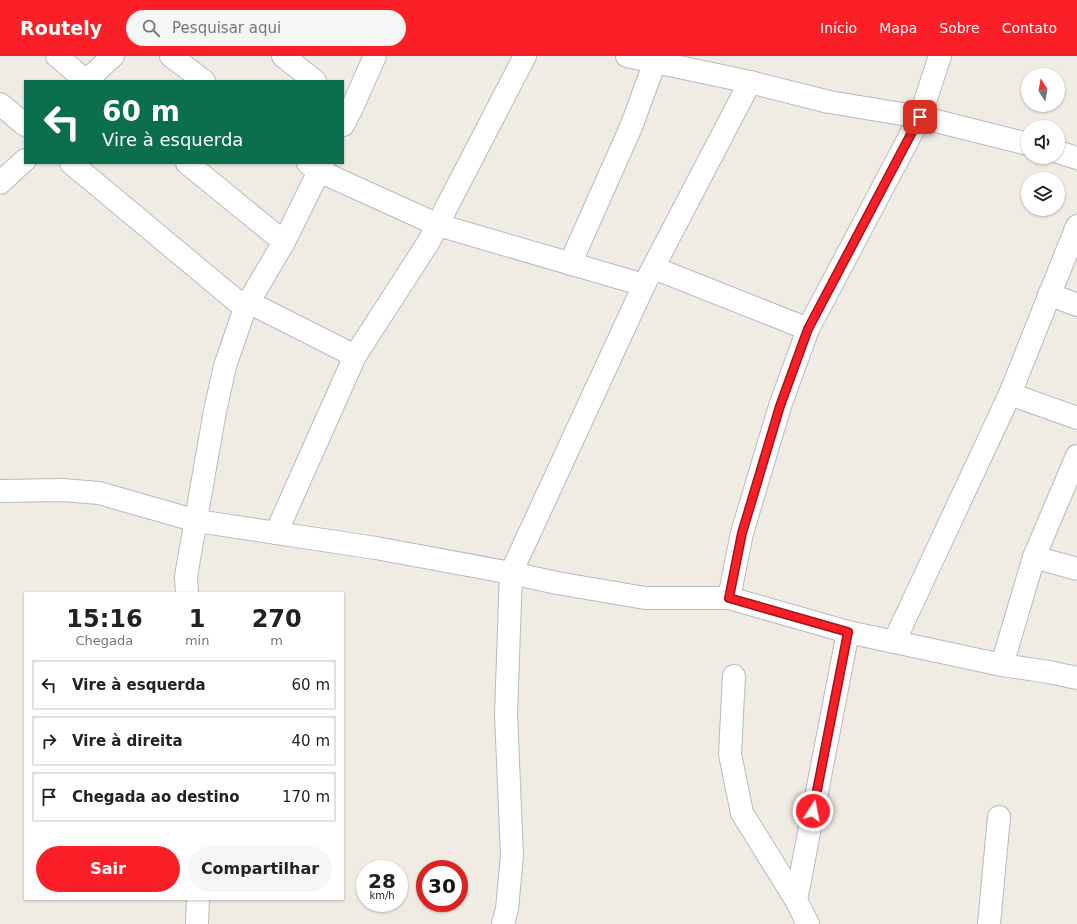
<!DOCTYPE html>
<html lang="pt">
<head>
<meta charset="utf-8">
<style>
	:root { --surface:#fff; --page:#f6f6f6; --text:#222; --muted:#767676; --line:#e0e0e0; --accent:#fb1f27 }
	body { margin:0; font-family:"DejaVu Sans",sans-serif; background:var(--page); color:var(--text); height:100vh; display:flex; flex-direction:column; font-size:15px; white-space:nowrap }
	* { box-sizing:border-box; margin:0 }
	p { font-size:13px; color:var(--muted) }
	.icon { flex:none; width:22px; height:22px; fill:none; stroke:currentColor; stroke-width:2; stroke-linecap:round; stroke-linejoin:round }
	.map { position:relative; flex:1; overflow:hidden }
	.drawer { position:absolute; left:24px; top:536px; width:320px; height:308px; display:flex; flex-direction:column; background:var(--surface); border-radius:0px; box-shadow:0 1px 3px #0004 }
	.drawer>* { flex:none }
	.banner { position:absolute; left:24px; top:24px; width:320px; height:84px; border-radius:0px; box-shadow:0 1px 3px #0004; background:#0b6e4f; color:#fff; overflow:hidden }
	.needle { width:26px; rotate:349deg }
	.controls { position:absolute; left:1021px; top:12px; display:grid; gap:8px }
	.controls a { display:grid; place-items:center; width:44px; height:44px; border-radius:50%; background:var(--surface); box-shadow:0 1px 3px #0004; font-size:20px }
	.speed { position:absolute; left:356px; top:804px; display:flex; gap:8px; font-size:20px; font-weight:700; text-align:center }
	.speed>* { display:grid; place-content:center; width:52px; height:52px; border-radius:50%; background:var(--surface); box-shadow:0 1px 3px #0004; line-height:1 }
	.speed small { font-size:10px; font-weight:400 }
	.speed .limit { border:6px solid #d22; background:#fff; color:#111 }
	.pin { position:absolute; display:grid; place-items:center; width:34px; height:34px; color:#fff; margin:-17px; border-radius:8px; box-shadow:0 2px 6px #0006 }
	.me { position:absolute; width:44px; margin:-22px; rotate:11deg; stroke-linejoin:round; filter:drop-shadow(0 0 3px #0008) }
	.turn { display:flex; align-items:center; gap:14px; height:84px; padding:0 12px; font-size:18px }
	.turn .icon { width:52px; height:52px; stroke-width:2.5 }
	.turn b { display:block; font-size:28px; line-height:34px }
	.eta { display:flex; justify-content:space-evenly; align-items:center; height:68px; text-align:center }
	.eta b { font-size:24px; font-weight:700; line-height:28px }
	.action { display:flex; gap:8px; margin-top:auto; padding:8px 12px }
	.action a { flex:1; height:46px; border-radius:24px; background:var(--accent); color:#fff; font-size:16px; font-weight:700; line-height:46px; text-align:center }
	.action a+a { background:var(--page); color:var(--text) }
	ul { padding:0; list-style:none }
	li { display:flex; align-items:center; gap:12px; height:50px; margin:0 8px 6px; padding:0 4px; border:2px solid var(--line); border-radius:0px }
	li div { flex:1 }
	li b { display:block; font-size:15px }
	li em { font-style:normal }
	header { display:flex; align-items:center; gap:24px; box-sizing:border-box; height:56px; padding:0 20px; background:var(--accent); color:#fff }
	header strong { font-size:19px }
	nav { display:flex; gap:22px; margin-inline-start:auto; font-size:14px }
	.search { width:280px; height:36px; background:var(--page); display:flex; align-items:center; gap:10px; box-sizing:border-box; padding:0 14px; border-radius:22px; color:var(--muted); font-size:15px }
	.map>svg:first-child { display:block }
	.lines { fill:none; stroke-linecap:round; stroke-linejoin:round }
	.minor-casing { stroke:#b6bbbf; stroke-width:24 }
	.minor { stroke:#fff; stroke-width:22 }
	.route-casing { stroke:#a31419; stroke-width:10 }
	.route { stroke:#fb1f27; stroke-width:7 }
</style>
</head>
<body>
<header>
<strong>Routely</strong>
<div class="search"><svg class="icon" aria-label="search" viewBox="0 0 24 24"><circle cx="10" cy="10" r="6"/><path d="M15 15l6 6"/></svg>Pesquisar aqui</div>
<nav><a>Início</a><a>Mapa</a><a>Sobre</a><a>Contato</a></nav>
</header>
<div class="map">
<svg width="1077" height="868" viewBox="0 0 1077 868">
	<rect width="100%" height="100%" fill="#f0ece4"/>
	<g class="lines">
		<defs>
			<g id="minor">
				<polyline points="57,0 86,25 113,0"/>
				<polyline points="171,0 204,25"/>
				<polyline points="283,0 315,25"/>
				<polyline points="627,0 750,26 829,46 920,61 1028,88"/>
				<polyline points="0,48 25,69"/>
				<polyline points="343,69 351,54 375,0"/>
				<polyline points="1058,96 1077,102"/>
				<polyline points="71,107 245,252"/>
				<polyline points="187,107 284,186"/>
				<polyline points="308,107 319,115 438,169 644,229"/>
				<polyline points="0,127 25,104"/>
				<polyline points="1077,170 1010,338 1077,362"/>
				<polyline points="570,208 631,71 655,6"/>
				<polyline points="654,212 808,273"/>
				<polyline points="1049,238 1077,249"/>
				<polyline points="248,246 355,300"/>
				<polyline points="0,435 62,434 99,437 197,465 376,492 511,517 557,527 645,542 729,542 848,576 1002,609 1049,616 1077,622"/>
				<polyline points="276,477 355,300 428,187 525,0"/>
				<polyline points="1034,501 1077,513"/>
				<polyline points="187,537 186,520 215,355 225,310 245,252 284,186 323,107"/>
				<polyline points="729,542 742,477 780,350 808,273 920,61 940,0"/>
				<polyline points="894,586 1010,338"/>
				<polyline points="1002,609 1034,501 1077,400"/>
				<polyline points="734,620 730,698 742,757 796,844 808,868"/>
				<polyline points="796,844 848,576"/>
				<polyline points="197,868 198,843"/>
				<polyline points="503,868 507,853 512,800 506,658 511,517 644,229 750,26"/>
				<polyline points="989,868 999,761"/>
			</g>
		</defs>
		<use href="#minor" class="minor-casing"/>
		<use href="#minor" class="minor"/>
	</g>
	<g class="lines">
		<defs>
			<polyline id="route" points="813,755 848,576 729,542 742,477 780,350 808,273 920,61"/>
		</defs>
		<use href="#route" class="route-casing"/>
		<use href="#route" class="route"/>
	</g>
</svg>
<div class="controls">
<a><svg class="needle" viewBox="-14 -14 28 28"><path d="M0-13l5 13h-10z" fill="#e53935"/><path d="M0 13l5-13h-10z" fill="#767676"/></svg></a>
<a><svg class="icon" aria-label="sound" viewBox="0 0 24 24"><path d="M4 9h4l5-4v14l-5-4H4zM17 9q2 3 0 6"/></svg></a>
<a><svg class="icon" aria-label="layers" viewBox="0 0 24 24"><path d="M12 4l9 5-9 5-9-5zM3 14l9 5 9-5"/></svg></a>
</div>
<div class="speed"><div>28<small>km/h</small></div><div class="limit">30</div></div>
<div class="pin" style="left:920px;top:61px;background:#d93025"><svg class="icon" aria-label="arrive" viewBox="0 0 24 24"><path d="M6 21V4h12l-3 4 3 4H6"/></svg></div>
<svg class="me" style="left:813px;top:755px" viewBox="-20 -20 40 40"><circle r="17" fill="#fb1f27" stroke="#fff" stroke-width="3"/><path d="M0-11L8 9 0 5-8 9z" fill="#fff"/></svg>
<div class="banner">
<div class="turn"><svg class="icon" aria-label="left" viewBox="0 0 24 24"><path d="M17 20v-9H6M10 6l-5 5 5 5"/></svg><div><b>60 m</b>Vire à esquerda</div></div>
</div>
<section class="drawer">
<div class="eta">
<div><b>15:16</b><p>Chegada</p></div>
<div><b>1</b><p>min</p></div>
<div><b>270</b><p>m</p></div>
</div>
<ul>
<li><svg class="icon" aria-label="left" viewBox="0 0 24 24"><path d="M17 20v-9H6M10 6l-5 5 5 5"/></svg><div><b>Vire à esquerda</b></div><em>60 m</em></li>
<li><svg class="icon" aria-label="right" viewBox="0 0 24 24"><path d="M7 20v-9h11M14 6l5 5-5 5"/></svg><div><b>Vire à direita</b></div><em>40 m</em></li>
<li><svg class="icon" aria-label="arrive" viewBox="0 0 24 24"><path d="M6 21V4h12l-3 4 3 4H6"/></svg><div><b>Chegada ao destino</b></div><em>170 m</em></li>
</ul>
<div class="action"><a>Sair</a><a>Compartilhar</a></div>
</section>
</div>
</body>
</html>
